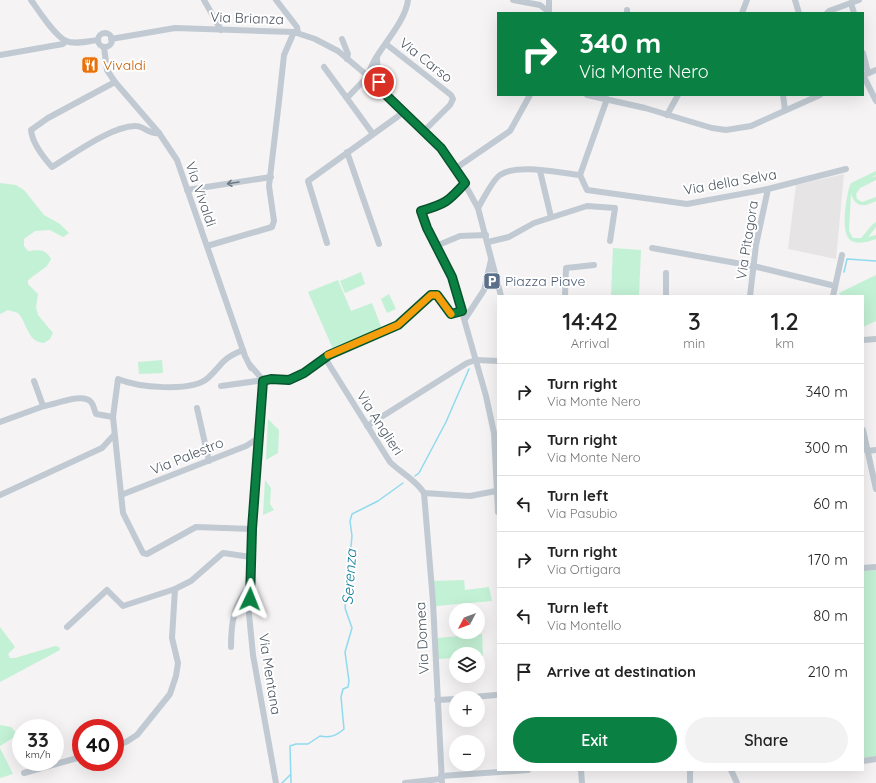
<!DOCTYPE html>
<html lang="en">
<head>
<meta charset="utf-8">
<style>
	:root { --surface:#fff; --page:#f2f2f2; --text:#222; --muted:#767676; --line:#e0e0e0; --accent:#0b8043 }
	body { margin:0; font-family:Quicksand,sans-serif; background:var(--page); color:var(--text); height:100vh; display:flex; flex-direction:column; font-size:15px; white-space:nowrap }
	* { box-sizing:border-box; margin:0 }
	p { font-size:13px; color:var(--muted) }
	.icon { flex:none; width:22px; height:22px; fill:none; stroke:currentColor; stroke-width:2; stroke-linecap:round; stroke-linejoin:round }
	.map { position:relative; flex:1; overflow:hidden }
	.drawer { position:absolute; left:497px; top:295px; width:367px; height:476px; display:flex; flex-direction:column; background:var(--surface); border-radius:0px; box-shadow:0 4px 16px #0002 }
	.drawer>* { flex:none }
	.top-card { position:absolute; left:497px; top:12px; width:367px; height:84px; border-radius:0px; box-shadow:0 4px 16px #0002; background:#0b8043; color:#fff; overflow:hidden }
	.needle { width:26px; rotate:229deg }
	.fabs { position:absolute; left:449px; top:603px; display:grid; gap:8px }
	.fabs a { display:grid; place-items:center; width:36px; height:36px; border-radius:50%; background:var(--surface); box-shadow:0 4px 16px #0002; font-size:20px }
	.speed { position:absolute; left:12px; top:719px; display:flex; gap:8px; font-size:20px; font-weight:700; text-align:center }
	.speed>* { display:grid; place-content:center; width:52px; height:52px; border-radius:50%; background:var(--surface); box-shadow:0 4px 16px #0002; line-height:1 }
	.speed small { font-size:10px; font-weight:400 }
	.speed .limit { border:6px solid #d22; background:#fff; color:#111 }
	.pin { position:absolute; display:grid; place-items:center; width:34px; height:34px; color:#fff; margin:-17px; border:2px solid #fff; border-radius:50%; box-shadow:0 1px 4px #0007 }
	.me { position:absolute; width:44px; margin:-22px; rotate:2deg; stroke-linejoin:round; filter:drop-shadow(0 0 3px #0008) }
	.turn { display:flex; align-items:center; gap:14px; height:84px; padding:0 16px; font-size:18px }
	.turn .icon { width:52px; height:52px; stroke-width:2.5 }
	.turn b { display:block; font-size:28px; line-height:34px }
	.eta { display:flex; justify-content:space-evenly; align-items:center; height:68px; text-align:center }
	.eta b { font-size:24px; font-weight:600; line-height:28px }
	.button { display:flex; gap:8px; margin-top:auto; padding:8px 16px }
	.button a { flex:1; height:46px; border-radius:24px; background:var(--accent); color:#fff; font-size:16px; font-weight:600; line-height:46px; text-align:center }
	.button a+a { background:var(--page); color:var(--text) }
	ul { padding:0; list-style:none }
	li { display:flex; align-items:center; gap:12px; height:56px; padding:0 16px; border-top:1px solid var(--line) }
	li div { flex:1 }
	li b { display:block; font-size:15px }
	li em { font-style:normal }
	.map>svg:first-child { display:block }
	.education { fill:#e6e4e5 }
	.green { fill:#c3f1d5 }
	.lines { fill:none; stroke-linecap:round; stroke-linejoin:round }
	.stream { stroke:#90daee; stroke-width:1.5 }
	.minor { stroke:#c1cad2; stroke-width:6 }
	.oneway { stroke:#6e7983 }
	.route-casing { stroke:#07532c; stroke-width:10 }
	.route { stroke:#0b8043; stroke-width:7 }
	.slow { stroke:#f59e0b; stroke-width:7 }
	.labels { text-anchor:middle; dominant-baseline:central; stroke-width:4; stroke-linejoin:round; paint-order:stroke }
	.street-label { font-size:14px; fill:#4a5661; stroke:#fff }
	.food-label { font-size:14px; fill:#c56008; stroke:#fff; text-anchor:start }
	.service-label { font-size:14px; fill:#4e5e75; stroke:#fff; text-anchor:start }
	.water-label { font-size:15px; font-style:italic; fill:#0c7c9b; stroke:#fff }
</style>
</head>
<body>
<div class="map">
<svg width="876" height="783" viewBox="0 0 876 783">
	<rect width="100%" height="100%" fill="#f5f3f3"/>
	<polygon class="education" points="844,174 836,259 788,249 796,185"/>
	<g class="green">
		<path d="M 876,171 L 876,175 L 871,178 L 876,176 L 876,180 L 860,188 L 856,194 L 857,199 L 862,202 L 876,197 L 876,201 C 864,207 856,208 851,194 L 849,231 L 853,238 L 861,238 L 872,225 L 876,222 L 876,227 L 868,237 L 876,235 L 876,239 C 870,241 861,244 854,242 C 839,239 846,200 849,188 L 851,183 Z"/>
		<path d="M 0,183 L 16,185 L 24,190 L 44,215 L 60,224 L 69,233 L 63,237 L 50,230 L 35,231 L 24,239 L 24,246 L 28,251 C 39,250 45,248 51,259 L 47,266 L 28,280 L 28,284 L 38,294 L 36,307 L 38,315 L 53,333 L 50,339 L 44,343 C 27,342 27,322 18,313 L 8,310 L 0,314 Z"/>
		<polygon points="613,248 641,250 639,296 611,296"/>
		<polygon points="361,272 365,284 345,293 340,281"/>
		<polygon points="876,275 876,321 863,327 863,296 841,296 839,293"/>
		<polygon points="338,280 351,311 372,303 382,329 333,349 308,292"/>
		<polygon points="389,294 396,309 387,313 381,299"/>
		<polygon points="162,360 163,373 139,374 138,362"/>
		<polygon points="268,419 279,430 278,453 266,460"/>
		<polygon points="265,480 271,488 270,504 274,510 263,515"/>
		<polygon points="876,570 876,756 863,758 863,571"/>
		<polygon points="464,580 465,590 489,587 492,601 436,606 433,581"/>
		<polygon points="0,627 15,647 8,654 10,658 15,658 55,646 59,647 60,650 0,682"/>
		<polygon points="482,634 483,656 478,656 478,654 456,654 456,658 438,659 437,638"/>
		<polygon points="0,725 11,727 17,734 16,736 0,746"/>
		<polygon points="0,748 13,774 0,778"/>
	</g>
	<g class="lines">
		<g class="stream">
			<polyline points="844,272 847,259 876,261"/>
			<polyline points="415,476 419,473 446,422 469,369"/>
			<polyline points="282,783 290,775"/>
			<path d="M 291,783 L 290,746 L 296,744 L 308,744 L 320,736 C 330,738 336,736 344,729 L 341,697 L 343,689 L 348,687 L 349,681 L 345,652 L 352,628 L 345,608 L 352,536 L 350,521 L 352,514 L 378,501 L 403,483"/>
		</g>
		<g class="minor">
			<path d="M 31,0 C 39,11 54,35 66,41 C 75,45 89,41 98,40"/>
			<polyline points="204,0 221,30"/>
			<polyline points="276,0 297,27 298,33"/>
			<polyline points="513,0 540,5 549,12"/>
			<polyline points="549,0 549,13"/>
			<polyline points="795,0 799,13"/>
			<polyline points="851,3 854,13"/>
			<polyline points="627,13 627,10"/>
			<polyline points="742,13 747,0"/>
			<polyline points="827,13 829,11 859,0"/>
			<circle cx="105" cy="40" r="7"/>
			<polyline points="111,39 175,28 294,32 315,39 338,51 369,77 380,90 441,148 456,168 478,208 501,296"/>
			<polyline points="342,39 348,54 347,59"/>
			<polyline points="386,44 451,95 453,99 450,105 424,131"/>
			<polyline points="104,47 107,70 115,82 159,133 177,160 245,356 251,368"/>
			<polyline points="863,53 868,73"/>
			<polyline points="0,55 63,44 66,41"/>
			<polyline points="377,59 378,79 383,91"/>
			<polyline points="324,67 373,134"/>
			<polyline points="863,75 876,101"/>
			<polyline points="864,75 876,70"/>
			<path d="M 369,77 C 368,58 405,27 408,0"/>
			<path d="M 115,82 L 48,118 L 31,130 C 32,142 44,158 52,167 C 72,155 113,125 136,126 C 144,126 150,135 159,133"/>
			<polyline points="587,95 645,108 712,128 726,130 751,126 820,95"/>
			<polyline points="783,95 785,110"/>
			<polyline points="347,98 369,75"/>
			<polyline points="667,115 678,95"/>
			<polyline points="347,152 379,244"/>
			<polyline points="456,168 510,131 530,95"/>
			<polyline points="540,171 551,217"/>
			<polyline points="580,175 587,190 687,204 768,189 846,169"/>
			<polyline points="580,175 607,99"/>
			<path d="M 465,183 C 448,202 445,204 421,211 L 427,228 L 452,277 L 486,396 L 494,433 L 498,512"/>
			<polyline points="187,190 271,177"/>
			<path d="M 478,208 C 483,200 493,179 500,175 C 519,163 558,173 580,175"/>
			<polyline points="488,242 509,237 534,223 587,206 615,208 610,241"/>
			<polyline points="327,243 308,181 404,112"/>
			<polyline points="207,246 272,227 274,221 269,186 279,101 284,55 294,32"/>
			<polyline points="436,246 460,236 486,235"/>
			<polyline points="652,248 753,266 831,285"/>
			<polyline points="565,296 566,268 594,265"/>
			<polyline points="666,296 666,273"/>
			<polyline points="750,296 756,245 768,189"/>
			<polyline points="833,296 842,255"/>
			<polyline points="465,319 484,290 491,260"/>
			<polyline points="863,340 876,339"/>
			<path d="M 243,350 C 221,359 223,364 208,378 C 191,393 137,387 118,379 L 113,417 L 123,513 L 143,553 L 147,554 L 196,527 L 252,529"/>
			<path d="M 325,358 L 390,462 C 401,473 415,479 424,493 L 433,602 L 442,783"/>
			<polyline points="250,365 263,380 251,546 249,614 253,655 276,783"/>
			<polyline points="262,378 289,380 304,373 329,355 398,325 431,295 437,295 451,314 462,311"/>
			<path d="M 34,381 L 42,403 L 44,406 C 54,405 83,392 91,402 C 94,405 94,410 96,414 L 113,417"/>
			<polyline points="221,386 257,381"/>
			<polyline points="197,408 209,461"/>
			<polyline points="0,422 44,406"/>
			<polyline points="367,426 467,363 476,360 498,361"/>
			<polyline points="863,430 876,489"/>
			<polyline points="867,451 876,450"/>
			<polyline points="424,493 470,496 496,491"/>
			<polyline points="0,495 102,448 114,435"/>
			<polyline points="121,495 246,446 260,437"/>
			<polyline points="863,568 876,567"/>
			<polyline points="67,627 107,590 123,606 175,589 191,581 223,553 251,557"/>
			<path d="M 231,647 C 231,619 234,607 250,584"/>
			<polyline points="462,698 496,695"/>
			<polyline points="437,700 456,699"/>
			<polyline points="115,746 126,742 137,735 170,694 176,676 178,663 172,638 175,589"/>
			<polyline points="863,761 876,759"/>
			<polyline points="581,770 582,783"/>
			<polyline points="690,770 690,783"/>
			<polyline points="731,770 737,783"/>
			<polyline points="24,773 81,757"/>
			<polyline points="441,776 528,770"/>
			<polyline points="405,783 441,779"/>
		</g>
	</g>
	<defs><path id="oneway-shaft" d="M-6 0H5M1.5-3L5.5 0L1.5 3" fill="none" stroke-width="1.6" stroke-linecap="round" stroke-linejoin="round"/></defs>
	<use class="oneway" href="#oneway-shaft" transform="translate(233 183) rotate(171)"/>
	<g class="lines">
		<defs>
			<path id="route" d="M 250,599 L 252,529 L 263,381 L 271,379 L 289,380 L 304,373 L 329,355 L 398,325 L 431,295 L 437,295 L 451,314 L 462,311 L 452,277 L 427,228 L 421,211 C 445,204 448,202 465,183 L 441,148 L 386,95 L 379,82"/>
		</defs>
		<use href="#route" class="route-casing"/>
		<use href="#route" class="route"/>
		<polyline class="slow" points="328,355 398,325 431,295 437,295 451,314"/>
	</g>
	<defs>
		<symbol id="restaurant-square" viewBox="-11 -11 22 22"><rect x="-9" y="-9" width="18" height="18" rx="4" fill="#e8710a" stroke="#fff"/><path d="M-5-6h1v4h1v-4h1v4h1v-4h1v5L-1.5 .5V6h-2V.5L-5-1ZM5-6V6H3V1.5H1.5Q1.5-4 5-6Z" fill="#fff"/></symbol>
		<symbol id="parking-square" viewBox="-11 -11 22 22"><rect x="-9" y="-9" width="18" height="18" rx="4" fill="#5c6f8a" stroke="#fff"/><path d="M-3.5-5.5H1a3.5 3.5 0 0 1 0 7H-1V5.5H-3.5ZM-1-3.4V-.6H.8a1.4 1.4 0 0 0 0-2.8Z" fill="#fff"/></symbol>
	</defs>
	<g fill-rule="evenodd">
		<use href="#restaurant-square" x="80" y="55" width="20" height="20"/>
		<use href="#parking-square" x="482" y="271" width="20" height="20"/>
	</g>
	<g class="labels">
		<g class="street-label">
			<text transform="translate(247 18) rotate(2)">Via Brianza</text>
			<text transform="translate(426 60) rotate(38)">Via Carso</text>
			<text transform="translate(730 182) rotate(-10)">Via della Selva</text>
			<text transform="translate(201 194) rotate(71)">Via Vivaldi</text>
			<text transform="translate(747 240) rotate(-81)">Via Pitagora</text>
			<text transform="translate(380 423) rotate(57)">Via Anglieri</text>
			<text transform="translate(187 456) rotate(-22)">Via Palestro</text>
			<text transform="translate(422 638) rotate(-93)">Via Domea</text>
			<text transform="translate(270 674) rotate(81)">Via Mentana</text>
		</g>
		<g class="food-label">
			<text x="103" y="65">Vivaldi</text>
		</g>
		<g class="service-label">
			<text x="505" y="281">Piazza Piave</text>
		</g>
		<g class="water-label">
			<text transform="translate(349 577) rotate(-86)">Serenza</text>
		</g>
	</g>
</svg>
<div class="fabs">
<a><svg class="needle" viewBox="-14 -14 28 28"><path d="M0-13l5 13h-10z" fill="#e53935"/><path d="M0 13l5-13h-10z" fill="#767676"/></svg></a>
<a><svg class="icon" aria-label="layers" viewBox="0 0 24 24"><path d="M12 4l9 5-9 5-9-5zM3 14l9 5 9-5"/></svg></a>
<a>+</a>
<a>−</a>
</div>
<div class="speed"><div>33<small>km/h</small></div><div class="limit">40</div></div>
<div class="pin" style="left:379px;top:82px;background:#d93025"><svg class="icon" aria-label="arrive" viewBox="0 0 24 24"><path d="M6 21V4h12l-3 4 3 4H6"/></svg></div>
<svg class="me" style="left:250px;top:599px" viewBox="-20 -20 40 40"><path d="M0-17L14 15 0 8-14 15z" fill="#0b8043" stroke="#fff" stroke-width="4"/></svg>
<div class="top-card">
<div class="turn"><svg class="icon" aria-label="right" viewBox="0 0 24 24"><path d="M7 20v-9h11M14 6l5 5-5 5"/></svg><div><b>340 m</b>Via Monte Nero</div></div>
</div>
<section class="drawer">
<div class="eta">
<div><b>14:42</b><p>Arrival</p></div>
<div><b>3</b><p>min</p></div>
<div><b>1.2</b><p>km</p></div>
</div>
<ul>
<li><svg class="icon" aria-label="right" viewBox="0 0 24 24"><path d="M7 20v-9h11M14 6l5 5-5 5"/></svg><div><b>Turn right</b><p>Via Monte Nero</p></div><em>340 m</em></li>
<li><svg class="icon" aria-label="right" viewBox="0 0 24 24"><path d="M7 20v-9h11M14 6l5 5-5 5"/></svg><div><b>Turn right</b><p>Via Monte Nero</p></div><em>300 m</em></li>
<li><svg class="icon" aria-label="left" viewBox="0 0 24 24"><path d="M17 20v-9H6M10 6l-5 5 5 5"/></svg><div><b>Turn left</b><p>Via Pasubio</p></div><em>60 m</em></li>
<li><svg class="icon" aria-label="right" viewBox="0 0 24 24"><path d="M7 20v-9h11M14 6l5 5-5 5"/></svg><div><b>Turn right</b><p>Via Ortigara</p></div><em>170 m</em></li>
<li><svg class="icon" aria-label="left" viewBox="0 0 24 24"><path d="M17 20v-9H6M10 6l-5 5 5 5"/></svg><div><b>Turn left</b><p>Via Montello</p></div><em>80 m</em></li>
<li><svg class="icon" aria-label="arrive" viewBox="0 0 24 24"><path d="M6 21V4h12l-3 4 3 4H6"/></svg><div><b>Arrive at destination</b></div><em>210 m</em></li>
</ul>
<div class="button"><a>Exit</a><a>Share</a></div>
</section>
</div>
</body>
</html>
